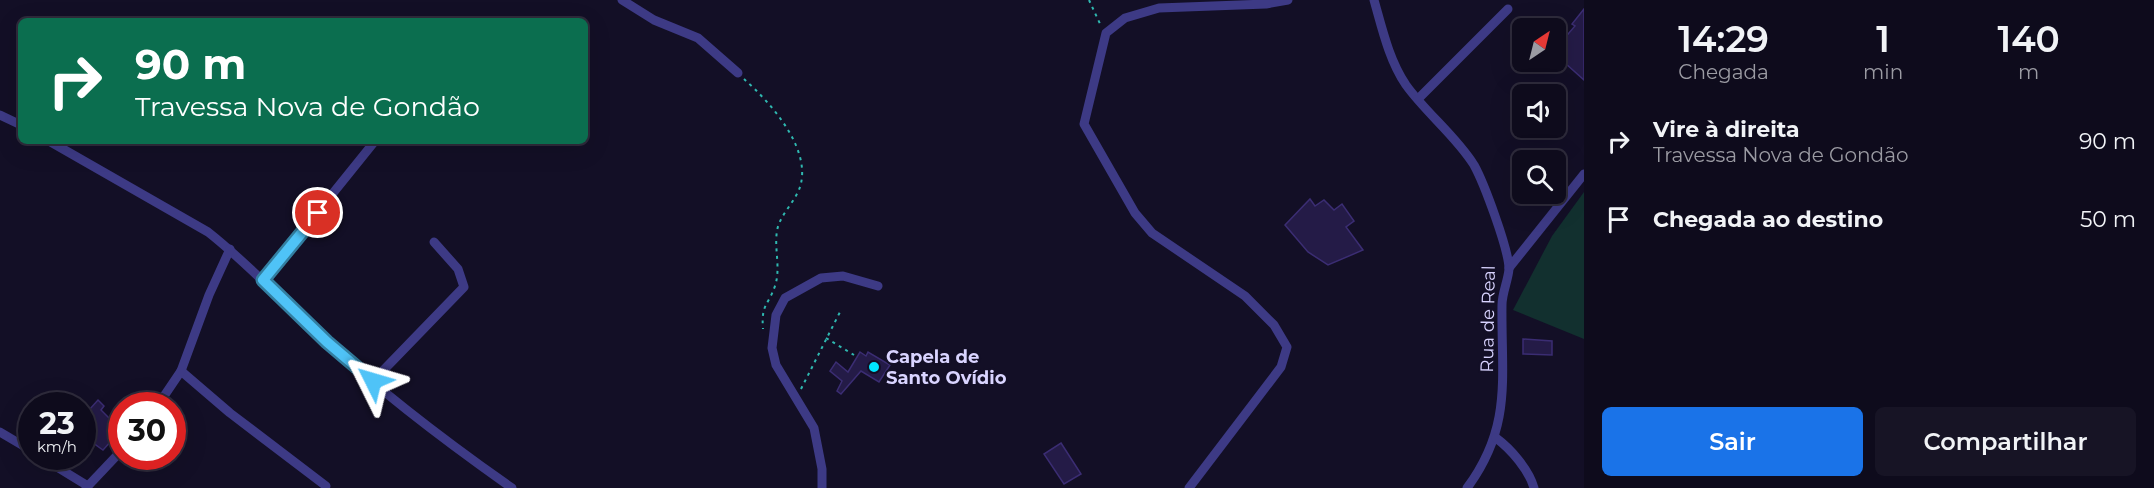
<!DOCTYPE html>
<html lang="pt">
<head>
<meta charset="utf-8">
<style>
	:root { --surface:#0e0b1c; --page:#171425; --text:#f1f3f6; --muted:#9b9ba3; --line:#2e2b3b; --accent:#1a73e8 }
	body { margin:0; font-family:Montserrat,sans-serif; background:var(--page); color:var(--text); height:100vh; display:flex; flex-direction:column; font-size:22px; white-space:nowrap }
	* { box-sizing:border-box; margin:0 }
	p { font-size:20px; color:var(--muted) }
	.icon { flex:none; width:33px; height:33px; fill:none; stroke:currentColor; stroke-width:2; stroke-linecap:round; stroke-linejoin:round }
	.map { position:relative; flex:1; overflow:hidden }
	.panel { display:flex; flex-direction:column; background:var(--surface); width:570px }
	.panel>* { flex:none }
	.top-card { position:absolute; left:18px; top:18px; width:570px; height:126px; border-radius:9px; box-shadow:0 6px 24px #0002,0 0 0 2px var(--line); background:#0b6e4f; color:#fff; overflow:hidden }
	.needle { width:39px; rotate:35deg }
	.tools { position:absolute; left:1512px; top:18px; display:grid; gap:12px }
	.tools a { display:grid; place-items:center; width:54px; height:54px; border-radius:9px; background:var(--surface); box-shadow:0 6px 24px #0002,0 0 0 2px var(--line); font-size:30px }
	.speed { position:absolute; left:18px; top:392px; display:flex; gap:12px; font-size:30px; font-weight:700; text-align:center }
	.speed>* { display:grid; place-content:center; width:78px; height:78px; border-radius:50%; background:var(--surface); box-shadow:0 6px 24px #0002,0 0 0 2px var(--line); line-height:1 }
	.speed small { font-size:15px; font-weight:400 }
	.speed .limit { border:9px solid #d22; background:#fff; color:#111 }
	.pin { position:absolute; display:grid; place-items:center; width:51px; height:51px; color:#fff; margin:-26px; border:3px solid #fff; border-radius:50%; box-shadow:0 2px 6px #0007 }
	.me { position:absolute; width:66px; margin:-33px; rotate:310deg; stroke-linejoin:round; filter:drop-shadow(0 0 4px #0008) }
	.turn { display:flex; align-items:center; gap:21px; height:126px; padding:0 18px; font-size:27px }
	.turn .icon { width:78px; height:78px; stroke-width:2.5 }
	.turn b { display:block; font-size:42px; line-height:51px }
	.eta { display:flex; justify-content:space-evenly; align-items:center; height:102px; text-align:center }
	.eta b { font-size:36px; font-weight:600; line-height:42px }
	.primary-button { display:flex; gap:12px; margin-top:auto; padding:12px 18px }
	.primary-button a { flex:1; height:69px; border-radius:9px; background:var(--accent); color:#fff; font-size:24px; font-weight:600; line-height:69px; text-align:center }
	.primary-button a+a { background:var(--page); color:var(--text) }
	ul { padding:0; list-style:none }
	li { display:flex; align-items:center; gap:18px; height:78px; padding:0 18px }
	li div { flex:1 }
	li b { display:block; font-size:22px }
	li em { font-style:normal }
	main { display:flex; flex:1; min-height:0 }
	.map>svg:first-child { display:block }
	.green { fill:#12302f }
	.building { fill:#241b47; stroke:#3b2d73; stroke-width:1.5 }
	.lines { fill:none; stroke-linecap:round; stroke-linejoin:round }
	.path { stroke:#2fb8b0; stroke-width:2; stroke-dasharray:3 4.5; stroke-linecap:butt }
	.street { stroke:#3d3a85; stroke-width:9 }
	.route-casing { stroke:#337fa1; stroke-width:15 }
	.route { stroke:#4fc3f7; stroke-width:10 }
	.poi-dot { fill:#00e5ff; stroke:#130f26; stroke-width:2 }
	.labels { text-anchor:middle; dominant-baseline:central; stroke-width:4.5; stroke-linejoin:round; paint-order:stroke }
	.street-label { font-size:18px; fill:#d9d4ff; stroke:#130f26 }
	.poi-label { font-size:18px; font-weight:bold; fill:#d9d4ff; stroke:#130f26; text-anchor:start }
</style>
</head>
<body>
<main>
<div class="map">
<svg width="1584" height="488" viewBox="0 0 1584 488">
	<rect width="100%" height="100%" fill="#130f26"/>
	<polygon class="green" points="1584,192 1584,339 1513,310 1552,236"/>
	<g class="building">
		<polygon points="1584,9 1584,80 1556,55 1556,48 1575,26 1572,24"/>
		<polygon points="1310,199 1315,206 1324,200 1334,210 1342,204 1354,221 1346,227 1363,250 1328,265 1308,252 1285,225"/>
		<polygon points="1523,339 1552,341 1552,355 1523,354"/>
		<polygon points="860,352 866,356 868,352 890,365 879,382 861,371 841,394 837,391 842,381 830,371 836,362 848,372"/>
		<polygon points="98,400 104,406 101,410 121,430 103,450 82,435 82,404 89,410"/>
		<polygon points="1061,443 1081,474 1064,484 1044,454"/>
	</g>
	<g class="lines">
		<g class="path">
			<polyline points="1089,0 1101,26"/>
			<path d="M 744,79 C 771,103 812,149 800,187 C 795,202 779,216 777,231 C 774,249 781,268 775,286 C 768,306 761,304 763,329"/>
			<polyline points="826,338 854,355"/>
			<polyline points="801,389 840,312"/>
		</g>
		<g class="street">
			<polyline points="622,0 654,20 698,38 738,73"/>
			<path d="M 1374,0 C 1382,28 1389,60 1406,85 C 1426,113 1456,136 1474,165 C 1484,183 1509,250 1509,269 C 1508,281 1502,293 1502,305 C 1501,377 1513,426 1467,488"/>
			<polyline points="1418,99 1508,9"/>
			<polyline points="0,115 21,125"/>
			<path d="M 49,141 L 208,232 C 250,265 286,305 326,341 C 383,394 448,443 512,488"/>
			<polyline points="1509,268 1584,174"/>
			<polyline points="263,280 375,141"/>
			<polyline points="181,371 230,413 326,486"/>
			<polyline points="373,381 464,287 458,269 434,242"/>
			<polyline points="158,405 181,371 209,295 230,249"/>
			<polyline points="0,432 32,451"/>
			<path d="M 1496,438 C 1511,449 1529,470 1534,488"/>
			<polyline points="39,456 88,486"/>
			<polyline points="86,488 122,450"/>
			<polyline points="822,488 822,469 814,428 776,365 772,348 776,315 785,298 821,278 843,276 878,286"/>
			<polyline points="1189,488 1281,367 1287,347 1274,325 1245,296 1152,233 1135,213 1084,124 1106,33 1125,18 1159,8 1266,4 1288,0"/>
		</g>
	</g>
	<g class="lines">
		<defs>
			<polyline id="route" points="318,213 263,280 327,342 373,381"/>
		</defs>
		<use href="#route" class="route-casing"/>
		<use href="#route" class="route"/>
	</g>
	<circle class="poi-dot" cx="874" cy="367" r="6"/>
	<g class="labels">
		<g class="street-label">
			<text transform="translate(1488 319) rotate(-89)">Rua de Real</text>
		</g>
		<g class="poi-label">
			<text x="886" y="357">Capela de<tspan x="886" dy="21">Santo Ovídio</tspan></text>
		</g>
	</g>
</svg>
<div class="tools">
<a><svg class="needle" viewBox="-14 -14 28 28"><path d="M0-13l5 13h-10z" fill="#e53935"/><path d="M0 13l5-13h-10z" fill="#9b9ba3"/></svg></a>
<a><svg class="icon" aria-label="sound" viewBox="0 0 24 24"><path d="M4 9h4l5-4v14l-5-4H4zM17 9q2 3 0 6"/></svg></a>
<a><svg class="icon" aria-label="search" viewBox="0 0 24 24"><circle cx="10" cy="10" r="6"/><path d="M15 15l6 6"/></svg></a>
</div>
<div class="speed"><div>23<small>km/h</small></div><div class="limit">30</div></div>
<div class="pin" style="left:318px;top:213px;background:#d93025"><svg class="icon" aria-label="arrive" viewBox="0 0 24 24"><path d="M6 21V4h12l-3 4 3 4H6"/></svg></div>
<svg class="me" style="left:373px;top:381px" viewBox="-20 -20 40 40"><path d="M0-17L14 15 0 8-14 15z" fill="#4fc3f7" stroke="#fff" stroke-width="4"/></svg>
<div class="top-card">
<div class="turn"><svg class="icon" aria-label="right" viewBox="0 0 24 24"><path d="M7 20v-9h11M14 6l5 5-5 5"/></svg><div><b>90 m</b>Travessa Nova de Gondão</div></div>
</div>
</div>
<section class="panel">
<div class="eta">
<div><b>14:29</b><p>Chegada</p></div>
<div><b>1</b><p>min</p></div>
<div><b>140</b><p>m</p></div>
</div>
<ul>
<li><svg class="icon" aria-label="right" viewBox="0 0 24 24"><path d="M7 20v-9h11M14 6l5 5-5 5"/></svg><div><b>Vire à direita</b><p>Travessa Nova de Gondão</p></div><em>90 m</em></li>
<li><svg class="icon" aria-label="arrive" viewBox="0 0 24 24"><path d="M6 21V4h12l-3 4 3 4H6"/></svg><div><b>Chegada ao destino</b></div><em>50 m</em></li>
</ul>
<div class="primary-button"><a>Sair</a><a>Compartilhar</a></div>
</section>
</main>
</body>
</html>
